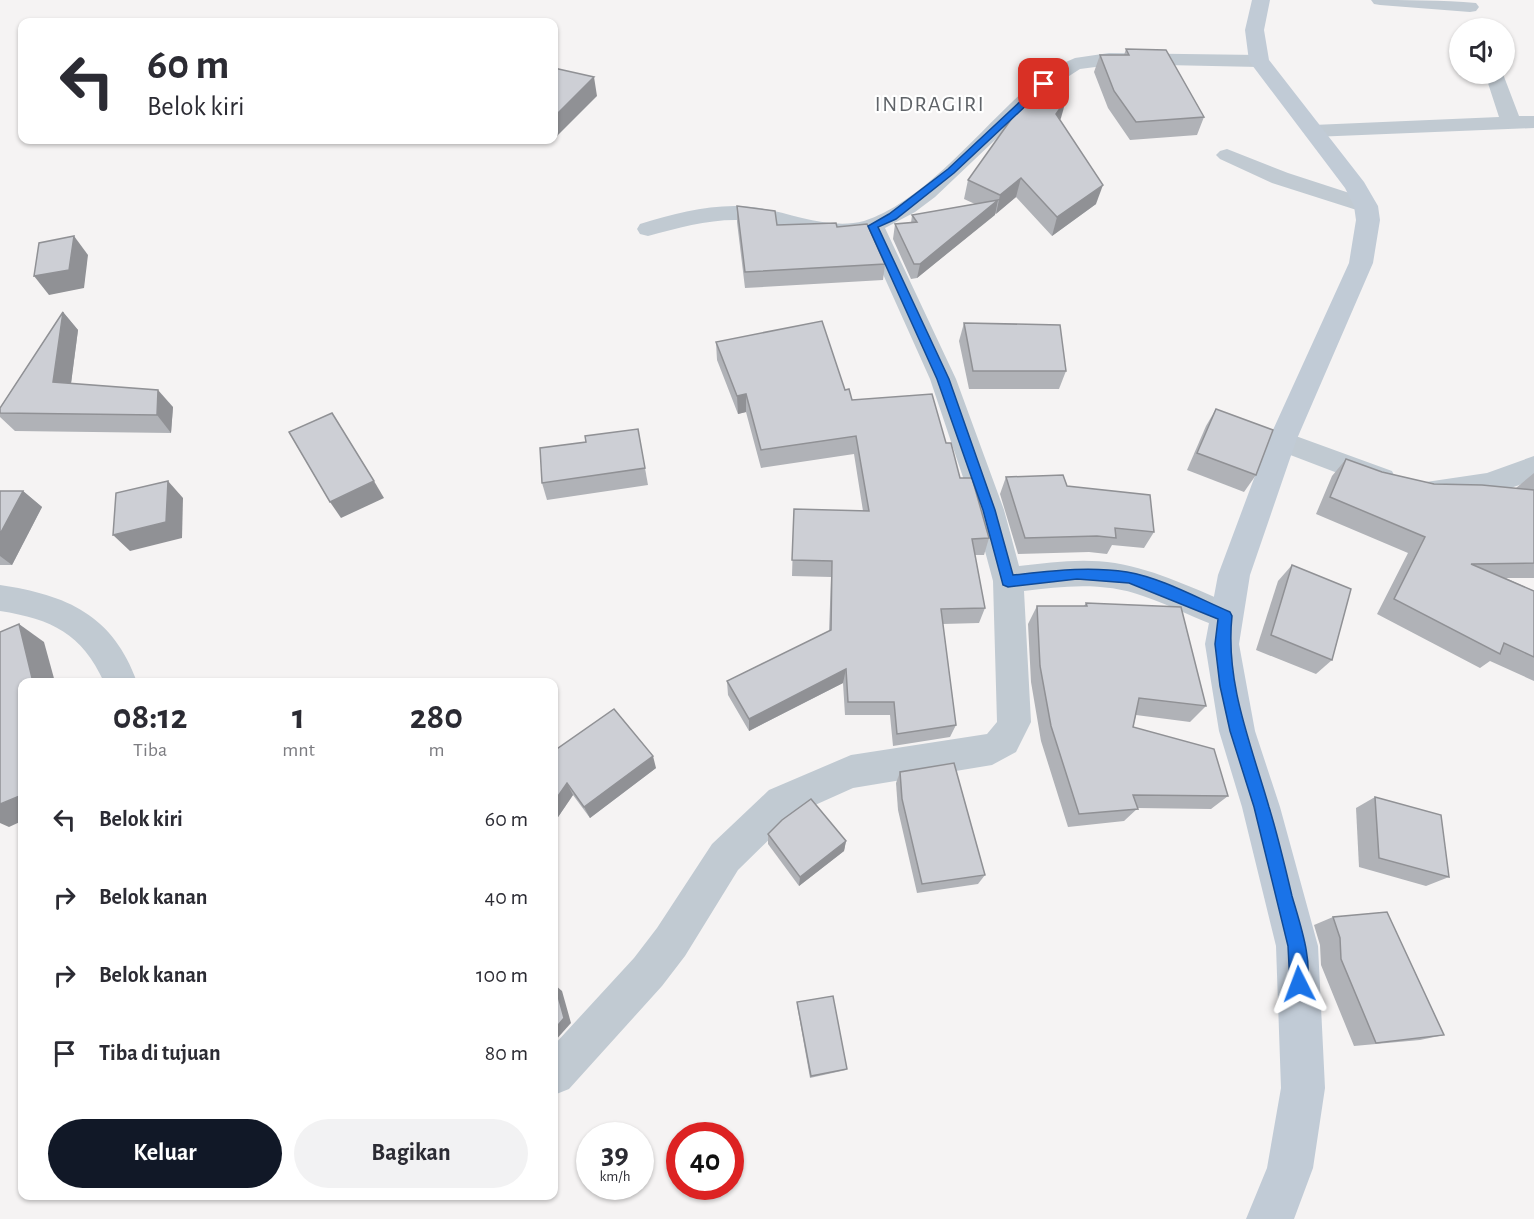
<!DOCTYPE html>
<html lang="id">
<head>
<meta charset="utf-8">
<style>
	:root { --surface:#fff; --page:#f2f2f3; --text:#2b2b33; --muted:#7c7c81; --accent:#111827 }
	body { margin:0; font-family:"Alegreya Sans",sans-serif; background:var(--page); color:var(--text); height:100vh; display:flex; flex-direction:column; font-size:22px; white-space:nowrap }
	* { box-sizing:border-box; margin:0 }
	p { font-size:20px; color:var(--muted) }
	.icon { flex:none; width:33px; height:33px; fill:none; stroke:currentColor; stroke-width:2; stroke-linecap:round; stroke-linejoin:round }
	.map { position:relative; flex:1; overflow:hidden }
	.drawer { position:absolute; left:18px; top:678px; width:540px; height:522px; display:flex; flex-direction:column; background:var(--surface); border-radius:12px; box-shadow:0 2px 4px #0004 }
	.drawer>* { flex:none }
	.banner { position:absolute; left:18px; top:18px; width:540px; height:126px; border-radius:12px; box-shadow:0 2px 4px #0004; background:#fff; color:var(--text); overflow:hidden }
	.tools { position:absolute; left:1449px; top:18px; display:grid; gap:12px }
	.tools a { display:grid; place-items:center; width:66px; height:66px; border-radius:50%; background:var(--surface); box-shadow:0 2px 4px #0004; font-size:30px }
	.speed { position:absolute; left:576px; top:1122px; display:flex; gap:12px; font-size:30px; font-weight:700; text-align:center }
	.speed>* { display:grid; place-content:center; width:78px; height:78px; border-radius:50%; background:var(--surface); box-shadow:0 2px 4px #0004; line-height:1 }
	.speed small { font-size:15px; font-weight:400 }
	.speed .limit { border:9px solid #d22; background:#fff; color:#111 }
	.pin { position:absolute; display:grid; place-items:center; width:51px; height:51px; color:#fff; margin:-26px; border-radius:12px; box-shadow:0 3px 9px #0006 }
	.me { position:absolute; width:66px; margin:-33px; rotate:357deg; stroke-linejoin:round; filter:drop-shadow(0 0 4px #0008) }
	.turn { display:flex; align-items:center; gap:21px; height:126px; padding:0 30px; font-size:27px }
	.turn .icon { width:78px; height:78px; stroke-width:2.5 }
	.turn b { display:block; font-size:42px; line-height:51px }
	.eta { display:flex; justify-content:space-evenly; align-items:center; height:102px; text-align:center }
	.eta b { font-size:36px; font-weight:600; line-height:42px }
	.button { display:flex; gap:12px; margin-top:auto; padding:12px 30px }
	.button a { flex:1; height:69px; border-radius:36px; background:var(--accent); color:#fff; font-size:24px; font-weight:600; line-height:69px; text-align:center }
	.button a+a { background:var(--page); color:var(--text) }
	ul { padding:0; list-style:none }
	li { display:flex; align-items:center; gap:18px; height:78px; padding:0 30px }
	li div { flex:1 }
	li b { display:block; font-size:22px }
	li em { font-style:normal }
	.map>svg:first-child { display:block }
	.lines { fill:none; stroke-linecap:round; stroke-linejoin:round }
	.street { fill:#c1cad2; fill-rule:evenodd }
	.secondary { fill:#c1cbd6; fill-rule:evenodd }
	.wall { fill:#b0b2b7 }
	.shaded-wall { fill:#909195 }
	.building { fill:#cdcfd5; stroke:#909195; stroke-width:1.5 }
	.route { fill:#1a73e8; stroke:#114b97; stroke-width:1.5 }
	.labels { text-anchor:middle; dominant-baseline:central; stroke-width:4.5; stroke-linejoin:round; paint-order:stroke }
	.far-quarter-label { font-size:22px; letter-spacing:1.5px; fill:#5f6368; stroke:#fff }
</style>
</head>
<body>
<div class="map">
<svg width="1534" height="1219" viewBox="0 0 1534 1219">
	<rect width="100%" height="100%" fill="#f5f3f3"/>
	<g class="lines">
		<g class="street">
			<path d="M 1371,0 C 1405,0 1443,0 1476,3 L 1479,7 L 1476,11 L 1470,12 L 1380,5 L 1374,4 Z"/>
			<path d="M 1109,53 L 1259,55 L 1266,57 L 1269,61 L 1266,65 L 1259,67 L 1118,64 L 1080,69 L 1049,89 L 935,197 L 915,212 L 885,228 L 956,379 L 1004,510 L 1019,566 C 1051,562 1084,558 1115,563 C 1157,570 1197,590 1236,606 L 1241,616 L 1236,626 L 1225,629 C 1197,620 1171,605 1143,596 C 1104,582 1064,586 1024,591 L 1031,722 L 1016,752 L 992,765 L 853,788 L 795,814 L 738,870 L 685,956 L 662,986 L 569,1089 L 554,1095 L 554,1045 L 634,958 L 657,928 L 712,844 L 769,790 L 851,755 L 987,734 L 997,722 L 993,581 L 974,510 L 930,379 L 865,234 C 826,243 790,225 752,221 C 716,217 683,227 648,236 L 640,234 L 637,229 L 640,224 C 676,213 714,203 752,207 C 788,211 828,231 864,221 C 931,200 993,111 1050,69 L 1075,58 Z"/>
			<polygon points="1485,74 1503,74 1519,116 1534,116 1534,128 1313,137 1306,135 1303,131 1306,127 1313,125 1499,117"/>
			<polygon points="1227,149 1288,173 1374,201 1377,206 1374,211 1366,213 1272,183 1220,159 1216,155 1220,151"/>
			<polygon points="1282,431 1392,471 1396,479 1392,487 1382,490 1272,448 1268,441 1272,434"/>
			<path d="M 1534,456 L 1534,479 C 1503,492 1459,508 1426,498 L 1422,490 L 1426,482 L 1487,473 Z"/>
			<path d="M 0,585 C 67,595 113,615 137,682 L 104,682 C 82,634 52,619 0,611 Z"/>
		</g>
		<polygon class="secondary" points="1252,0 1270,0 1264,30 1269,60 1364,182 1378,206 1380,220 1373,263 1296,441 1250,575 1239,644 1255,731 1280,807 1318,946 1325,1088 1313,1168 1294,1219 1246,1219 1267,1168 1281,1088 1276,946 1242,807 1219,731 1205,644 1218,575 1268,441 1349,263 1356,220 1354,206 1345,188 1249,61 1245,30"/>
	</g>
	<g class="wall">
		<polygon points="1126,49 1204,117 1197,135 1130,140 1108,108 1094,72 1100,55 1124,55"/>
		<polygon points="1061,118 1060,120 1096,204 1052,236 1016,197 917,278 911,279 893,239 895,224 911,223 912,215 975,204 964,199 968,180"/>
		<polygon points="737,206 777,225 837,227 885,264 883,280 745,288 737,222"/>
		<polygon points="63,312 78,330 71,383 173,407 171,433 15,431 0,417 0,408"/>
		<polygon points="964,323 1066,371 1059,389 969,389 959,341"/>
		<polygon points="716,342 845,390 852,400 946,443 960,478 989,538 984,555 975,555 985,608 979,623 943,624 956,725 950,737 893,746 890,715 845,715 843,683 749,731 728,695 727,681 829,631 831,577 792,576 794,509 863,511 854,454 761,468 746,412 738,414 717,360"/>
		<polygon points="1216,409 1256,475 1244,492 1187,470 1206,426"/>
		<polygon points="638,429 648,485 547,500 542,483"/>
		<polygon points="1346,459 1382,472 1434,484 1516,488 1534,473 1534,578 1506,578 1534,591 1534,681 1490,661 1480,668 1377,614 1408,553 1316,514 1332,476"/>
		<polygon points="1006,477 1067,486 1154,532 1144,548 1112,545 1107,554 1089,552 1018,554 1000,494"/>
		<polygon points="0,491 23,491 42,507 12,565 0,565"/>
		<polygon points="1292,565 1332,660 1316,674 1256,650 1278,581"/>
		<polygon points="1086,603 1206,706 1190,722 1136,715 1133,727 1228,796 1211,809 1138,808 1124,821 1068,827 1041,741 1031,682 1028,624 1037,606 1084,606"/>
		<polygon points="554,751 656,768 590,818 573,795 554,823"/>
		<polygon points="900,772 985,875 978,884 917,893 898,810 896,783"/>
		<polygon points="1375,797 1449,877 1426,886 1359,867 1356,808"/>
		<polygon points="768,834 846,841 844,851 799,886 768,844"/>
		<polygon points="1333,917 1444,1035 1420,1040 1354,1046 1321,965 1320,945 1314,925"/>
		<polygon points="797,1002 847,1069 846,1070 810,1078 797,1005"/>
	</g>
	<g class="shaded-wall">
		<polygon points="594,77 597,96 554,139 554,117"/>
		<polygon points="1066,100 1061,118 1051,133 1056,114"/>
		<polygon points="1021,178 1016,197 996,214 1000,195"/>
		<polygon points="1103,185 1096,204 1052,236 1057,217"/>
		<polygon points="998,200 995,215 917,278 920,264"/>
		<polygon points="74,236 88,255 84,288 49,295 34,276"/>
		<polygon points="63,312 78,330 69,399 53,382"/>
		<polygon points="158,390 173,407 171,433 157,415"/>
		<polygon points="746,394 746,412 738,414 737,396"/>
		<polygon points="168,481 183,498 182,538 130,551 113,535"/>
		<polygon points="374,481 384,498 341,518 330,502"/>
		<polygon points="23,491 42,507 12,565 0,556 0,534"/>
		<polygon points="19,624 44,642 55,682 35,682 32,678"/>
		<polygon points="846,669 843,683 749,731 749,719"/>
		<polygon points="653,756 656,768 590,818 584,807"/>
		<polygon points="567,783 573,795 554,823 554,802"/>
		<polygon points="22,795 22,821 9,827 0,823 0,804"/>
		<polygon points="846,841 844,851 799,886 800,877"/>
		<polygon points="555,985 562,991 571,1023 554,1042"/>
	</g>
	<g class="building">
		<polygon points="1126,49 1166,50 1204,117 1136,122 1114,91 1100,55 1129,55"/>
		<polygon points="554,68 594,77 554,117"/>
		<polygon points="1035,92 1066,100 1056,114 1103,185 1057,217 1021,178 1000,195 968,180 1022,104"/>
		<polygon points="998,200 920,264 914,264 895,224 917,222 912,215"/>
		<polygon points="737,206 775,211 777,225 836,223 837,227 867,224 885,264 745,272"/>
		<polygon points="74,236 69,270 34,276 39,243"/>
		<polygon points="63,312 53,382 158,390 157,415 0,413 0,408"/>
		<polygon points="822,321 845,390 849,389 852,400 932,394 946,443 951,443 960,478 972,478 989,538 972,539 985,608 941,609 956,725 897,734 894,702 848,702 846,669 749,719 727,681 831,630 832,561 792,560 794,509 869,511 856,436 761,450 746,394 737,396 716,342"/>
		<polygon points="964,323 1060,325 1066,371 973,371"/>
		<polygon points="1216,409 1273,430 1256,475 1197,453"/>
		<polygon points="332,413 374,481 330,502 289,432"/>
		<polygon points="638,429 645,468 542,483 540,448 586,442 585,436"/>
		<polygon points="1346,459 1382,472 1434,484 1482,485 1534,490 1534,563 1471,564 1534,591 1534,657 1504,643 1500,654 1394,599 1425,537 1330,497"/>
		<polygon points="1063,475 1067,486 1150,495 1154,532 1115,528 1116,538 1097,536 1025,538 1006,477"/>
		<polygon points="168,481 166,522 113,535 116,493"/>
		<polygon points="0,491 23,491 0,534"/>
		<polygon points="1292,565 1351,589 1332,660 1271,635"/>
		<polygon points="1086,603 1181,607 1206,706 1139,698 1133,727 1214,749 1228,796 1133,795 1138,809 1079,814 1051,726 1040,666 1037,606 1087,606"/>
		<polygon points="19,624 32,678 35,677 35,682 22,682 22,795 0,804 0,632"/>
		<polygon points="614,709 653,756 584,807 567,783 554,802 554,751"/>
		<polygon points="954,763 985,875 922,884 902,799 900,772"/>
		<polygon points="1375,797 1441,815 1449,877 1379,858"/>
		<polygon points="811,799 846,841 800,877 768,834 782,820"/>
		<polygon points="1387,912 1444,1035 1376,1043 1341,959 1340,938 1333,917"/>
		<polygon points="554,985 555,985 564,1018 554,1030"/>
		<polygon points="833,996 847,1069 811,1076 797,1002"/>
	</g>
	<path class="route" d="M 1041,82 L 1049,84 L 954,173 L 896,219 L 878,227 L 949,379 L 995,510 L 1013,575 C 1051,571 1088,566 1127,572 C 1162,578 1197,598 1230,612 L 1232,616 C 1225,683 1251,744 1269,807 C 1278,836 1285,866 1292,896 C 1299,921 1315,965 1305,990 L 1299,992 L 1292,990 L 1290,984 L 1288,946 L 1254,807 L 1230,731 L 1220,686 L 1215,644 L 1218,619 L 1129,583 L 1077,579 L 1008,587 L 1003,585 L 983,510 L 937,379 L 868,226 L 889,214 L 948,169 Z"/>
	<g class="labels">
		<g class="far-quarter-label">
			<text x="930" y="104">INDRAGIRI</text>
		</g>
	</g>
</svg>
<div class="tools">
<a><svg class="icon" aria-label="sound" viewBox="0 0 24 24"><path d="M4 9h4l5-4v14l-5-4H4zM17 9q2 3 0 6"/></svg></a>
</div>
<div class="speed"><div>39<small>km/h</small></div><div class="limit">40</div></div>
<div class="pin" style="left:1044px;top:84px;background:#d93025"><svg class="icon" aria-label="arrive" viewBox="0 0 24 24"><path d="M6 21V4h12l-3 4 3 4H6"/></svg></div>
<svg class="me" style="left:1299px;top:984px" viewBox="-20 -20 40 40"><path d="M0-17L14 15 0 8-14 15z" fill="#1a73e8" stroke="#fff" stroke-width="4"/></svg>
<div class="banner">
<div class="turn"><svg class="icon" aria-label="left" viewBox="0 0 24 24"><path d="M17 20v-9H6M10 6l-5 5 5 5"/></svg><div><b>60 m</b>Belok kiri</div></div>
</div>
<section class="drawer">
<div class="eta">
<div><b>08:12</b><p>Tiba</p></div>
<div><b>1</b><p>mnt</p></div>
<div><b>280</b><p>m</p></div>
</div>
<ul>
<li><svg class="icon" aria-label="left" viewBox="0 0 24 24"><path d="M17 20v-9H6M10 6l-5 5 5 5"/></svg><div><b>Belok kiri</b></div><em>60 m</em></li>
<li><svg class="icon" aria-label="right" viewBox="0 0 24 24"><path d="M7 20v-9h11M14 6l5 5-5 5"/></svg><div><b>Belok kanan</b></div><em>40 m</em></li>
<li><svg class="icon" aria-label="right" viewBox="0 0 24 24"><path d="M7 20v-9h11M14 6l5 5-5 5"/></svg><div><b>Belok kanan</b></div><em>100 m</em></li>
<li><svg class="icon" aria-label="arrive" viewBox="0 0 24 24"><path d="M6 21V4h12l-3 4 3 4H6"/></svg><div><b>Tiba di tujuan</b></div><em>80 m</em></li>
</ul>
<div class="button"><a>Keluar</a><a>Bagikan</a></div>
</section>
</div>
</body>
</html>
